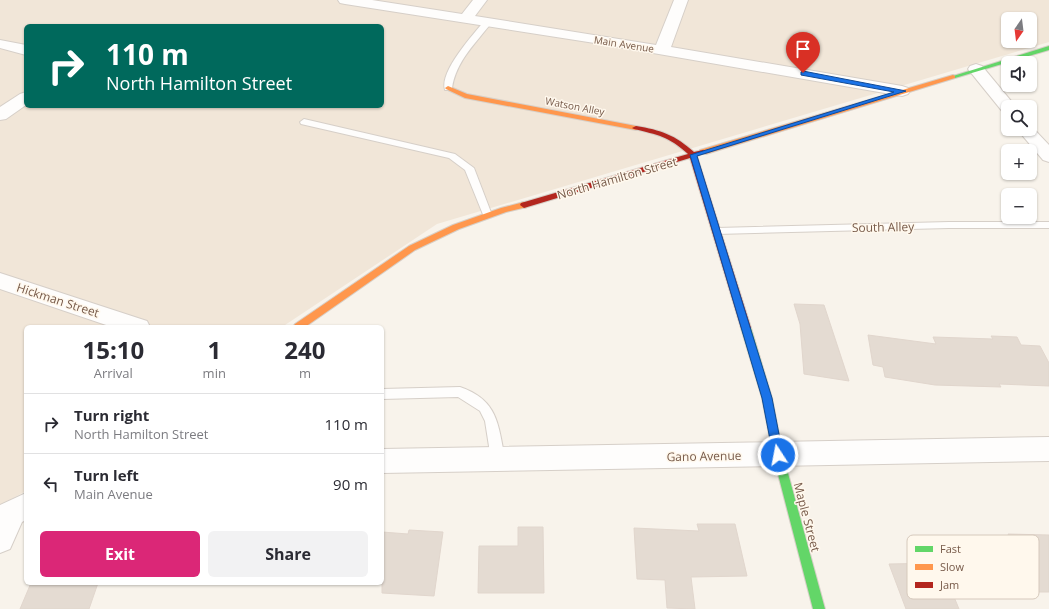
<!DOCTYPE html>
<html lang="en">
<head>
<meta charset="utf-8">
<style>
	:root { --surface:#fff; --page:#f2f2f3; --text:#2b2b33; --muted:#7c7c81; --line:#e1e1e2; --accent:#db2777 }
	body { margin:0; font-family:"Open Sans",sans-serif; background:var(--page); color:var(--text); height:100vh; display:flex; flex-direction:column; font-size:15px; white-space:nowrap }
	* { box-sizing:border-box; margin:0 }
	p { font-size:13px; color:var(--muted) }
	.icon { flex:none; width:22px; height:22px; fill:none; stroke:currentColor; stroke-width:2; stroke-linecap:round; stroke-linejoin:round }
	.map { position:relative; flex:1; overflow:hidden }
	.details { position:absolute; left:24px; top:325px; width:360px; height:260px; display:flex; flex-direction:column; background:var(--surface); border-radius:6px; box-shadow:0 1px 3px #0004 }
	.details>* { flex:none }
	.banner { position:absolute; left:24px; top:24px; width:360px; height:84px; border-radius:6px; box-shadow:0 1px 3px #0004; background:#00695c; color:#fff; overflow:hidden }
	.needle { width:26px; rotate:194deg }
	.buttons { position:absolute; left:1001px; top:12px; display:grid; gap:8px }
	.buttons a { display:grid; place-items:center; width:36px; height:36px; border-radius:6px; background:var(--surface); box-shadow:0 1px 3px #0004; font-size:20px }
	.pin { position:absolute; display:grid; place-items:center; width:34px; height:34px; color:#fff; margin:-41px -17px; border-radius:50% 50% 50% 0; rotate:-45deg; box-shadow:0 0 4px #0007 }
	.pin .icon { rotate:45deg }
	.me { position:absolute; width:44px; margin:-22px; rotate:349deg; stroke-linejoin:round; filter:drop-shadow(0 0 3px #0008) }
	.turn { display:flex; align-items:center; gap:14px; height:84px; padding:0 16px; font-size:18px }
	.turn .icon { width:52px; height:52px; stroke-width:2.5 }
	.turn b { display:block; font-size:28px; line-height:34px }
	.eta { display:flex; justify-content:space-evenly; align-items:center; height:68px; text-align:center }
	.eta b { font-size:24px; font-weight:700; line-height:28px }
	.cta { display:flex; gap:8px; margin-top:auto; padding:8px 16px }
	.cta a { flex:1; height:46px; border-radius:6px; background:var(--accent); color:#fff; font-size:16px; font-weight:700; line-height:46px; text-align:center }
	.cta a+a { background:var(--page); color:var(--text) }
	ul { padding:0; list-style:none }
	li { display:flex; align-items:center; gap:12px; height:60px; padding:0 16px; border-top:1px solid var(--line) }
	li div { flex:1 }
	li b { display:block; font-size:15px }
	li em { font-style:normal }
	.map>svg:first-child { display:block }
	.residential { fill:#f1e6d8; fill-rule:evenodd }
	.building { fill:#e4dbd2; stroke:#e1d6cd }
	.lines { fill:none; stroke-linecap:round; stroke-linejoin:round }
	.lane-casing { stroke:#d6cfc8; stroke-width:2 }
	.street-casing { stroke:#d6cfc8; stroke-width:2 }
	.fast-casing { stroke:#d7cfc7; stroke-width:2 }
	.slow-casing { stroke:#d7cfc7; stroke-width:2 }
	.jam-casing { stroke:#d7cfc7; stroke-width:2 }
	.lane { fill:#fefdfc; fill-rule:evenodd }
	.street { fill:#fefdfc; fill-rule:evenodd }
	.fast { fill:#63d668; fill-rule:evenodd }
	.slow { fill:#ff974d; fill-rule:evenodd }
	.jam { fill:#b3261e; fill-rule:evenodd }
	.route { fill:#1a73e8; stroke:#114b97 }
	.labels { text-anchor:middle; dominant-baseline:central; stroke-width:3; stroke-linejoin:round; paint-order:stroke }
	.far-street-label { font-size:10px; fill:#775a49; stroke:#fff8ed }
	.street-label { font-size:12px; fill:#775a49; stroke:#fff8ed }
	.key { fill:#fff8ed; stroke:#d6c9bc; stroke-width:1 }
	.key-label { font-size:11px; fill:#775a49 }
</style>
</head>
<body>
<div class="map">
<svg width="1049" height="609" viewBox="0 0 1049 609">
	<rect width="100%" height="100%" fill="#f8f3eb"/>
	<path class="residential" d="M 0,0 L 1049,0 L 1049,42 L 437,224 L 282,327 L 26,327 L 26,491 L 0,505 ZM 1008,19 L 1030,19 L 1030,41 L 1008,41 ZM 26,26 L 382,26 L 382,106 L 26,106 Z"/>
	<g class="building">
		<polygon points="794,304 824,305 849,381 804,374 800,324"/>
		<polygon points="868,335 936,344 933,337 993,339 991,336 1017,337 1021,345 1040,346 1049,363 1049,386 999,384 1001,387 935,385 885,377 883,367 873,365"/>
		<polygon points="697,524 735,524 747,576 691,577 695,609 667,608 665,580 637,579 634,528 699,531"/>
		<polygon points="518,527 543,527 544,593 478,593 479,546 518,546"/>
		<polygon points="409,530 443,532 434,596 382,593 382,532 408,534"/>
		<polygon points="1008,534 1049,535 1049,592 1020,592 999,544 1013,544"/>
		<polygon points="940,563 959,609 906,609 889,564"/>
		<polygon points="31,583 98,583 89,609 20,609"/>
	</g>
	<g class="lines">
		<defs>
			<g id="lane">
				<path d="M 485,20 L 492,22 C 476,43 456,61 452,88 L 448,90 L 445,90 C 439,71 474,34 485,20 Z"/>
				<polygon points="304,119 455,154 474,168 492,215 490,217 484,217 465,170 449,158 301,124 300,122"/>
				<polygon points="949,222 1049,222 1049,228 949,228 717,234 712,231 717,228"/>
				<path d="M 460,387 C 498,400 498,424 505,459 L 503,463 L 498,465 L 493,463 L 491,459 L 485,421 L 480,411 L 458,397 L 382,399 L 382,389 Z"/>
			</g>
			<g id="street">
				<polygon points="338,0 372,0 462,14 473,0 487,0 475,16 656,45 674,0 688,0 671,47 902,86 908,88 910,91 908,94 902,96 601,44 345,4 340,3"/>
				<polygon points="0,40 26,45 26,55 0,48"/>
				<polygon points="976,64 982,66 1016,107 1008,107 1008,112 1002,111 968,69 970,66"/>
				<polygon points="26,92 26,105 6,119 0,120 0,107 20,94"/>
				<polygon points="1030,125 1049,145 1049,162 1043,160 1017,129 1030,129"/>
				<polygon points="0,273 147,321 150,327 112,327 0,289"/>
				<polygon points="1049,437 1049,461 382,473 382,449"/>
				<polygon points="26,493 26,520 22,522 10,549 0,553 0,505"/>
			</g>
			<g id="fast">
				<polygon points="1049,46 1049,50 955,78 950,77"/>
				<polygon points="746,324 749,325 751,328 772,398 783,455 825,609 813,609 773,455 762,398 741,328 743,325"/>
			</g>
			<g id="slow">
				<polygon points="953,75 955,76 955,78 706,154 700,154 699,152 700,150"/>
				<polygon points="448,86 467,94 636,126 640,128 636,130 465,98 446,89 445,88"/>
				<polygon points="524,202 528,205 527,207 506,212 459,229 415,250 305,327 293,327 295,324 409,246 453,225 501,208"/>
			</g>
			<path id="jam" d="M 636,126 C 661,130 675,135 694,152 L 703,150 L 707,152 L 697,156 L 751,328 L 749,331 L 743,331 L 741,328 L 690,158 L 524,208 L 520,205 L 521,203 L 688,154 C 668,136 658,135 634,129 L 632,128 Z"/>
		</defs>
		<use href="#lane" class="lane-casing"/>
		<use href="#street" class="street-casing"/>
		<use href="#fast" class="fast-casing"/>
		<use href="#slow" class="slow-casing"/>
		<use href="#jam" class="jam-casing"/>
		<use href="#lane" class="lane"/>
		<use href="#street" class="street"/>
		<use href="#fast" class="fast"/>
		<use href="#slow" class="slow"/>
		<use href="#jam" class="jam"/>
	</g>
	<polygon class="route" points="803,71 906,91 697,156 772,398 783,455 782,458 778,459 774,458 773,455 762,398 690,155 894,92 801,75 801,72"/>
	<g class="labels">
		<g class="far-street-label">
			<text transform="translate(624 44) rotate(9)">Main Avenue</text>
			<text transform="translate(575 106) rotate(11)">Watson Alley</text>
		</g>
		<g class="street-label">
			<text transform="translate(617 178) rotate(-16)">North Hamilton Street</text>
			<text transform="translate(883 227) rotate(-1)">South Alley</text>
			<text transform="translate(58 300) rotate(18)">Hickman Street</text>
			<text transform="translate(704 456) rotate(-1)">Gano Avenue</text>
			<text transform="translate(807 517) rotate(75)">Maple Street</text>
		</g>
	</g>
	<rect x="907" y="535" width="132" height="64" rx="6" class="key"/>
	<rect x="915" y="546" width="18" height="6" fill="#63d668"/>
	<rect x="915" y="564" width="18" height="6" fill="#ff974d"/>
	<rect x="915" y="582" width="18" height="6" fill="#b3261e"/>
	<g class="key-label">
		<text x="940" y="553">Fast</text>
		<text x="940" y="571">Slow</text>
		<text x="940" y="589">Jam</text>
	</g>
</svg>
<div class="buttons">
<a><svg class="needle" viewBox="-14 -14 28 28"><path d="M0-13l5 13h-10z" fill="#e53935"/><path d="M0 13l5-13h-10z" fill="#7c7c81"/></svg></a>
<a><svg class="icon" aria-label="sound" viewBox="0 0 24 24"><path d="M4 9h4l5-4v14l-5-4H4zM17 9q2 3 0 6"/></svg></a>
<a><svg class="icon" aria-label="search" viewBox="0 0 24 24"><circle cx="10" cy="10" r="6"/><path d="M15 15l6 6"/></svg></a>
<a>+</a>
<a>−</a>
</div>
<div class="pin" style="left:803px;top:73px;background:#d93025"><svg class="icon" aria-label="arrive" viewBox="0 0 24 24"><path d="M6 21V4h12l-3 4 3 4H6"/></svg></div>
<svg class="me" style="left:778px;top:455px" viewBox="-20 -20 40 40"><circle r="17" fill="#1a73e8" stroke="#fff" stroke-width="3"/><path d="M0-11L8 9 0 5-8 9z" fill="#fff"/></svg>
<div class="banner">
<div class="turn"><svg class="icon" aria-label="right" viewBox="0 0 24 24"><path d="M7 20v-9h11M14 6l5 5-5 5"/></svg><div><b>110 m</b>North Hamilton Street</div></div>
</div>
<section class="details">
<div class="eta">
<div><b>15:10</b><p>Arrival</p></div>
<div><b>1</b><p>min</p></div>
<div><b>240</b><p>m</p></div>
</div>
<ul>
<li><svg class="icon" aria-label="right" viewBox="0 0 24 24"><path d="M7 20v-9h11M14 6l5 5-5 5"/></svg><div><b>Turn right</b><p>North Hamilton Street</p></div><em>110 m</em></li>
<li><svg class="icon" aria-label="left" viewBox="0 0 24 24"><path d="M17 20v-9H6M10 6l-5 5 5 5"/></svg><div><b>Turn left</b><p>Main Avenue</p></div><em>90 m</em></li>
</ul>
<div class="cta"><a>Exit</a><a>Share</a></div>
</section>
</div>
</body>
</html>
